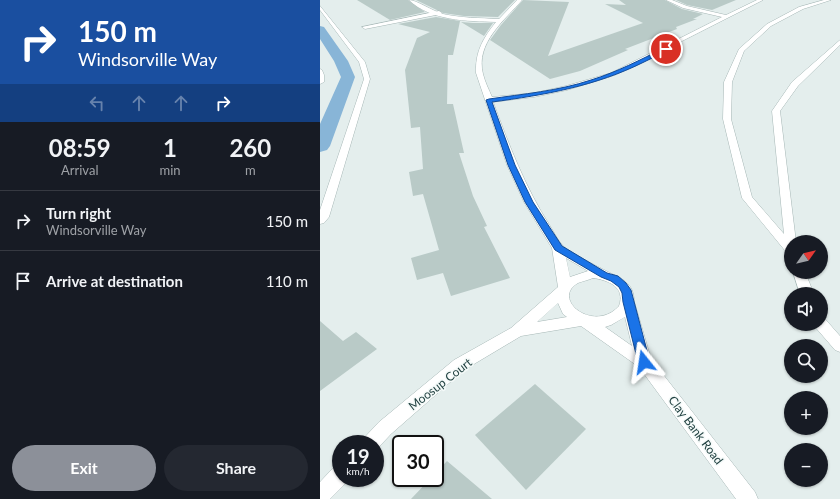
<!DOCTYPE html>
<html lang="en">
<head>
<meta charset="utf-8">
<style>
	:root { --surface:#171b24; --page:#242831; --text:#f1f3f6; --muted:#9ea1a6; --line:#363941; --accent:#8c9099 }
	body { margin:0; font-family:Lato,sans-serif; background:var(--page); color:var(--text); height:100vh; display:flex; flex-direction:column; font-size:15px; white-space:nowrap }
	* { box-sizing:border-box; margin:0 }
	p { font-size:13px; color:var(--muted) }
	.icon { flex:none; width:22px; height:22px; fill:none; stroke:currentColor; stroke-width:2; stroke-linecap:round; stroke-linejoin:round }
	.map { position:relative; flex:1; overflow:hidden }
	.sheet { display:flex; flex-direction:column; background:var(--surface); width:320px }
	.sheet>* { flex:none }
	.guide { background:#1a4fa0; color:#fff; overflow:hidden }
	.needle { width:26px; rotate:56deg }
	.controls { position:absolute; left:464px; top:235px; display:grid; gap:8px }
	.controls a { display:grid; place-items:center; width:44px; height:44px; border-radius:50%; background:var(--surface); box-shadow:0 1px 3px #0004; font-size:20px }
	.speed { position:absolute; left:12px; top:435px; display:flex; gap:8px; font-size:20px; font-weight:700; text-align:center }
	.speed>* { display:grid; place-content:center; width:52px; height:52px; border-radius:50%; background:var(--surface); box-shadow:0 1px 3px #0004; line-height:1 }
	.speed small { font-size:10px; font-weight:400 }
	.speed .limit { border:2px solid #111; border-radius:6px; background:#fff; color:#111 }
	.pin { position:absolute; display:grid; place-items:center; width:34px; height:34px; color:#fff; margin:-17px; border:2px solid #fff; border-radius:50%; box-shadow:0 1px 4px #0007 }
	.me { position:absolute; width:44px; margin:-22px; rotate:345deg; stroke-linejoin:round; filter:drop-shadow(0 0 3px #0008) }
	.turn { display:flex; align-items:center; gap:14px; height:84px; padding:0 12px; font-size:18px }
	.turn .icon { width:52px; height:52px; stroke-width:2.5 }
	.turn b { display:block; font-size:28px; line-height:34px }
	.lanes { display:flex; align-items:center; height:38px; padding:0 12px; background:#0003; justify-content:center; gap:20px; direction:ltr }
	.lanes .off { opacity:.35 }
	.eta { display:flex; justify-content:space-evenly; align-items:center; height:68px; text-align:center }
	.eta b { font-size:24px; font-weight:700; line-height:28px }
	.primary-button { display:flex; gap:8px; margin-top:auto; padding:8px 12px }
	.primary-button a { flex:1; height:46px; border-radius:24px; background:var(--accent); color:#fff; font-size:16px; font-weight:700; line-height:46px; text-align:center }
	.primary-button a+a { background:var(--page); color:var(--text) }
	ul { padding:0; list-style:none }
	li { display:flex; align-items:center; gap:12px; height:60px; padding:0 12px; border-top:1px solid var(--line) }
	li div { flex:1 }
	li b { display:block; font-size:15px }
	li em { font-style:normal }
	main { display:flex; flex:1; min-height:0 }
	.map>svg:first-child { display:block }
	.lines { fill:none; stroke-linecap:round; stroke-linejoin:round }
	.canal { fill:#88b5d7; fill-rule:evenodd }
	.building { fill:#b9cac7 }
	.lane-casing { stroke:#a6b7b6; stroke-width:1 }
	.street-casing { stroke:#a6b7b6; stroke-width:1 }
	.lane { fill:#fff; fill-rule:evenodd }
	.street { fill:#fff; fill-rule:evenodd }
	.route { fill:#1a73e8; stroke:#114b97 }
	.labels { text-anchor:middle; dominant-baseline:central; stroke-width:3; stroke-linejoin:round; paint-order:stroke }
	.near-street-label { font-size:12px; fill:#224242; stroke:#f5faf9 }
</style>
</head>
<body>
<main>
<section class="sheet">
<div class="guide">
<div class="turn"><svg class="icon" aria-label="right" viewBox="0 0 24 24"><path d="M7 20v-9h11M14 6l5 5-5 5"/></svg><div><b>150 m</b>Windsorville Way</div></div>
<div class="lanes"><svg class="icon off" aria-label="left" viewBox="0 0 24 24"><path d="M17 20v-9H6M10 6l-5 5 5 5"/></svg><svg class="icon off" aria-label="ahead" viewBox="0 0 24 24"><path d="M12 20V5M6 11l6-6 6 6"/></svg><svg class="icon off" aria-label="ahead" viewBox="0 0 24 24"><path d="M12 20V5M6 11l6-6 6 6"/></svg><svg class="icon" aria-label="right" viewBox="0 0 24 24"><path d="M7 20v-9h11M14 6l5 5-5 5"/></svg></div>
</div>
<div class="eta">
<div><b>08:59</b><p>Arrival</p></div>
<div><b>1</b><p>min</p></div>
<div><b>260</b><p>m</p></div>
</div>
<ul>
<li><svg class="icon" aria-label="right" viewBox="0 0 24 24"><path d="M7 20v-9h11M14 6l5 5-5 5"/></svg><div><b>Turn right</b><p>Windsorville Way</p></div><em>150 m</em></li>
<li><svg class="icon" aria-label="arrive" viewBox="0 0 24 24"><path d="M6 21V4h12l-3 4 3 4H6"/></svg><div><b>Arrive at destination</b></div><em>110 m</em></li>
</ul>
<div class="primary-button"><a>Exit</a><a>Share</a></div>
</section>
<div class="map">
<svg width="520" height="499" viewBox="0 0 520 499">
	<rect width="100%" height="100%" fill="#e4eeed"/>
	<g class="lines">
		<polygon class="canal" points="0,26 4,27 28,61 35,77 10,146 7,150 0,152 0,124 21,77 14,61 0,39"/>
	</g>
	<g class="building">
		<polygon points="37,0 88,0 105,12 70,20"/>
		<polygon points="96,0 195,0 178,17 144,16 123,13"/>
		<polygon points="203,0 249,2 228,56 323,23 285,4 306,5 299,0 345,0 362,9 383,14 373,19 377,19 356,27 357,29 305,49 308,50 260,71 230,79 170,40 181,25"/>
		<polygon points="356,0 416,0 392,10 367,5"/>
		<polygon points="116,17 140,21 133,55 128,55 127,104 133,104 144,153 139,153 153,196 167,226 164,227 190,278 131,296 123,273 97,280 91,258 119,250 103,194 93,196 89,172 103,169 100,127 91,128 85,70 97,38 110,32 78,24"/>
		<polygon points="141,22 153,23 173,23 164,36"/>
		<polygon points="0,321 23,341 36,332 57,349 0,391"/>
		<polygon points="215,384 266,429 206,490 155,435"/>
		<polygon points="127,461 172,499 91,499 111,478 115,478 115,474"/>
	</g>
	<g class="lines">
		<defs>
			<g id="lane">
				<polygon points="504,0 511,0 483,9 451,26 424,51 412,82 411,119 432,197 464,234 452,111 472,82 520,40 520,45 478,86 460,111 476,242 471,242 471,254 467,253 422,198 403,119 404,82 419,49 447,24 479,7"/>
				<polygon points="0,6 45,62 50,79 9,217 4,223 0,224 0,210 44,79 39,62 0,10"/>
				<polygon points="119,11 122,13 121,14 45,29 42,27"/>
				<polygon points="0,69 2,70 4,75 4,82 0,84"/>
				<polygon points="473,272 485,272 494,294 480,294"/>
				<polygon points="501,318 506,320 520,336 520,352 515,350 496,328 494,324 501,324"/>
			</g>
			<g id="street">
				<path d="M 89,0 C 97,0 112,11 123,14 C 141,18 160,18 179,19 L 197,0 L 202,0 C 185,20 155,43 163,74 C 165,82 169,90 172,97 L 214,93 L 246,86 L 291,73 L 402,17 L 363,8 L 346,0 L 352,0 L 367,6 L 406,15 L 437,0 L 443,0 L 295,75 L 247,90 L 214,97 L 173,102 C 189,145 205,187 230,226 C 234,232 238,241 243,246 C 254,255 275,265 288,272 C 301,278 314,283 314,301 L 331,359 L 435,492 L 438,499 L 416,499 L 319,367 L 261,326 L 201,336 L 144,370 L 71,434 L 56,450 L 55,451 L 55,444 L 41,444 L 44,438 L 59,422 L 134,360 L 191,328 L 238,287 L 232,248 L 204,202 L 187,165 L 156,73 C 155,52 163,38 176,22 C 147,21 111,21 89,0 ZM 246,258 L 268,271 L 250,277 ZM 273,278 C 288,280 306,287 299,306 C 274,334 230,299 258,283 C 263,281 269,280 273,278 ZM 238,303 L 243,314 L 247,317 L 217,322 ZM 305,317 L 312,346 L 285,327 L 291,325 Z"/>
				<polygon points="21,465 21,478 29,478 28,481 10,499 0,499 0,482 14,467"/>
			</g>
		</defs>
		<use href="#lane" class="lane-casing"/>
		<use href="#street" class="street-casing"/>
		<use href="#lane" class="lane"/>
		<use href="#street" class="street"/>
	</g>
	<path class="route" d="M 344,48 L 348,49 C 341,54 332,58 324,62 C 276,86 225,95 172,102 L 195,165 L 213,202 L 242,246 L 287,273 L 298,276 L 306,283 L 311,290 L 330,362 L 328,365 L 324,367 L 320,365 L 318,362 L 303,302 L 302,293 L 299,287 L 291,281 L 281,277 L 235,250 L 205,202 L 188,165 L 166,100 L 169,99 C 203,94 238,91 271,80 C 297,72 320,60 344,48 Z"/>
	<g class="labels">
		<g class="near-street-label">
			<text transform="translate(120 384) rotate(-38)">Moosup Court</text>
			<text transform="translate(376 430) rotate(53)">Clay Bank Road</text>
		</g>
	</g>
</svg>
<div class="controls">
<a><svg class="needle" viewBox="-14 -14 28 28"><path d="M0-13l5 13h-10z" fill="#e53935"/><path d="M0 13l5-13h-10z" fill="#9ea1a6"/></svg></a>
<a><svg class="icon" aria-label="sound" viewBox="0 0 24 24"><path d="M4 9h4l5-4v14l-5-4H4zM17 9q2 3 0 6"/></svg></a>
<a><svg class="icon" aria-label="search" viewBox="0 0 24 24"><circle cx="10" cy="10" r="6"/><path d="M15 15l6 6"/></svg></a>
<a>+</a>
<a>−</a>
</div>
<div class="speed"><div>19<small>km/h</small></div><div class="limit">30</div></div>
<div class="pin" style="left:346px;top:49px;background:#d93025"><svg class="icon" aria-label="arrive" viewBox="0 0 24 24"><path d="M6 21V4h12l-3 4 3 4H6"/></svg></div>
<svg class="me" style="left:324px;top:362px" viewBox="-20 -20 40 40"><path d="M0-17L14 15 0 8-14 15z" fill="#1a73e8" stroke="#fff" stroke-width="4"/></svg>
</div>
</main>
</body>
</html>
